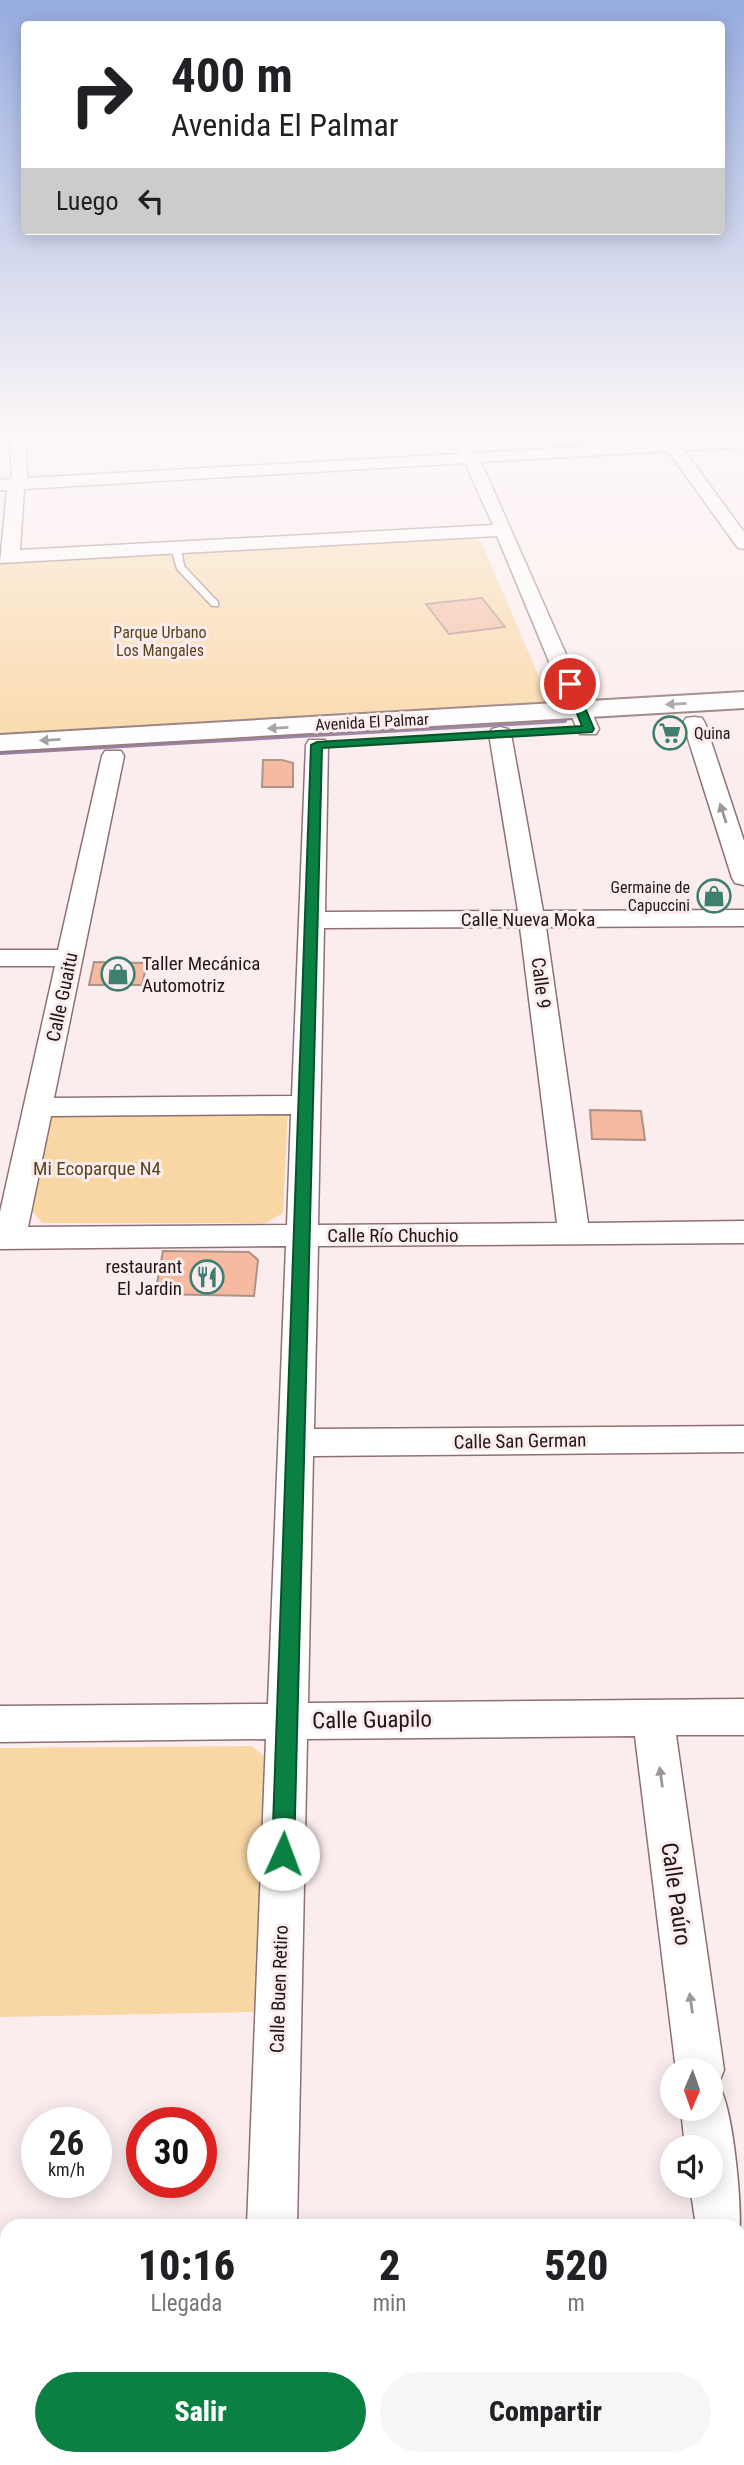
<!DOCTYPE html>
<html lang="es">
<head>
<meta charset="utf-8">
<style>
	:root { --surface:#fff; --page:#f6f6f6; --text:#202124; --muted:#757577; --accent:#0b8043 }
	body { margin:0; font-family:"Roboto Condensed",sans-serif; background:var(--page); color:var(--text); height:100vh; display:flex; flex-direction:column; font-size:26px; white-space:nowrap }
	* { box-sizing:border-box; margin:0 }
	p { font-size:23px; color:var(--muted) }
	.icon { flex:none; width:38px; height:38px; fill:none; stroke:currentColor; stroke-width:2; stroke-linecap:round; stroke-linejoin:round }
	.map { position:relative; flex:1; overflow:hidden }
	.side { position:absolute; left:0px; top:2219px; width:746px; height:247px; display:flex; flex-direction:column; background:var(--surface); border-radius:21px 21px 0 0; box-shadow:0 4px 18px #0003 }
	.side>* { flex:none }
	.top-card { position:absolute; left:21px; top:21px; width:704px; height:214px; border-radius:7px; box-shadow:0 4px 18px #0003; background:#fff; color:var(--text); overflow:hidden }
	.needle { width:46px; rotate:182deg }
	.tools { position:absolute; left:660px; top:2058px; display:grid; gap:14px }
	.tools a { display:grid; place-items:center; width:63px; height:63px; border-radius:50%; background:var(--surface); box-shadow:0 4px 18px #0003; font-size:35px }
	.speed { position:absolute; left:21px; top:2107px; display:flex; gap:14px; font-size:35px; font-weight:700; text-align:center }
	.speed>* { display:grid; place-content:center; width:91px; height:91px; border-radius:50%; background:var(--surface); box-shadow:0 4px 18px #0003; line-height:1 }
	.speed small { font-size:18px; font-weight:400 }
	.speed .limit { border:10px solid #d22; background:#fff; color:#111 }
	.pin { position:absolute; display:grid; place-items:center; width:60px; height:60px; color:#fff; margin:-30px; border:4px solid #fff; border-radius:50%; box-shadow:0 2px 7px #0007 }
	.me { position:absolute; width:77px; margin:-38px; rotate:2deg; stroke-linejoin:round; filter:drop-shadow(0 0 5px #0008) }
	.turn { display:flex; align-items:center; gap:24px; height:147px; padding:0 35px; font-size:32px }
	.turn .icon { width:91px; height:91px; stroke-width:2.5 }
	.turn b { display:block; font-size:49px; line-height:60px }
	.then { display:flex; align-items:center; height:66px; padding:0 35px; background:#0003; gap:14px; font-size:26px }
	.eta { display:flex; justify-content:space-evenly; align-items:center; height:119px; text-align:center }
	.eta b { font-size:42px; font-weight:800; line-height:49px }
	.primary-button { display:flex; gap:14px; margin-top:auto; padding:14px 35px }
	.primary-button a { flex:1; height:80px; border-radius:42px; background:var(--accent); color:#fff; font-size:28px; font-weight:800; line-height:80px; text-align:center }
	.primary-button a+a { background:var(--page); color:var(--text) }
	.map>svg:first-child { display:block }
	.green { fill:#f9d7a4 }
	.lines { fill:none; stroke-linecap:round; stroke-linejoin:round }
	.stream { stroke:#8e779b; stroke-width:6 }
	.building { fill:#f5ba9f; stroke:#ae9285; stroke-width:2 }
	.lane-casing { stroke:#8e7072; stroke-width:3 }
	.street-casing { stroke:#8e7072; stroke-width:3 }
	.secondary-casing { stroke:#8e7072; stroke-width:4 }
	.lane { fill:#fff; fill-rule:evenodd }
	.street { fill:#fff; fill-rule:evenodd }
	.secondary { fill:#fff; fill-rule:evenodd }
	.oneway { fill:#9c9697 }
	.route { fill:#0b8043; stroke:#07532c; stroke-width:2 }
	.labels { text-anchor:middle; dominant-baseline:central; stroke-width:6; stroke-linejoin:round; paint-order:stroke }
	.far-park-label { font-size:16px; fill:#5b431b; stroke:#fbedee }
	.far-street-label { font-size:16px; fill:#221617; stroke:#fbedee }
	.far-poi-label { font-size:16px; fill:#221617; stroke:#fbedee; text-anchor:start }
	.street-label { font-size:19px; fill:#221617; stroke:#fbedee }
	.poi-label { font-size:19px; fill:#221617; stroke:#fbedee; text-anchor:start }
	.park-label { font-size:19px; fill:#5b431b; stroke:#fbedee }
	.near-street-label { font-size:23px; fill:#221617; stroke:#fbedee }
</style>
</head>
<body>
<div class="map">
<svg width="744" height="2465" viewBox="0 0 744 2465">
	<rect width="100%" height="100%" fill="#fbedee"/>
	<g class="green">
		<polygon points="469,535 481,542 552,707 0,739 0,562"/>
		<polygon points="288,1111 283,1213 266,1223 42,1223 32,1211 51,1112"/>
		<polygon points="251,1746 265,1757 261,2012 0,2017 0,1748"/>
	</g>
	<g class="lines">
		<polyline class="stream" points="0,752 564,720"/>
	</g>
	<g class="building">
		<polygon points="482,598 505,627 449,634 426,604"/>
		<polygon points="263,760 282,760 293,763 293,787 262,787"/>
		<polygon points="94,962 147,963 142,985 89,985"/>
		<polygon points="590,1110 641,1111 645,1140 592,1139"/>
		<polygon points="163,1251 249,1252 258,1260 254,1296 155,1294"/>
	</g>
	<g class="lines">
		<defs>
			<polygon id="lane" points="176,545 181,548 184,566 218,602 218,606 212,606 177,569 171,548"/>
			<g id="street">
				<path d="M 9,431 L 25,431 L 27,478 L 459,454 L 443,431 L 459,431 L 475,453 L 744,437 L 744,447 L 684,450 L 744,532 L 744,549 L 738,548 L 668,451 L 481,462 L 599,729 L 596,734 L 580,734 L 577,729 L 497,536 L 0,563 L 7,490 L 0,490 L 0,480 L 10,479 L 12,475 ZM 465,463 L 493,525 L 20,550 L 24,489 Z"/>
				<polygon points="694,717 702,718 705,723 744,841 744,885 735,883 732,878 683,723 686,718"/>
				<path d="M 500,727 L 508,729 L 511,734 L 543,911 L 744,910 L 744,926 L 546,927 L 588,1223 L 744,1221 L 744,1243 L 318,1246 L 314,1429 L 744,1426 L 744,1452 L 313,1456 L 308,1703 L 744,1699 L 744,1735 L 676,1735 L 724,2070 L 717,2087 L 714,2088 L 722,2092 C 734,2120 744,2218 738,2244 L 738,2226 L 696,2226 L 690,2186 L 710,2186 L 710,2147 L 685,2147 L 681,2109 L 710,2109 L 710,2070 L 676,2070 L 635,1736 L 307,1739 L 297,2226 L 247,2226 L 266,1739 L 0,1742 L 0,1706 L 268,1704 L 286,1246 L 0,1249 L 0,1212 L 55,966 L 0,966 L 0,950 L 58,950 L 102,756 L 105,751 L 121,751 L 124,756 L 54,1098 L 292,1096 L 306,745 L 309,740 L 325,740 L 328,745 L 325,912 L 518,911 L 489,734 L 492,729 ZM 520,927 L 557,1223 L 318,1225 L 324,928 ZM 291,1114 L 287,1225 L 28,1227 L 51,1116 Z"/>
				<polygon points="738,2333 744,2335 744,2427 738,2425"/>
				<rect x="237" y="2459" width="56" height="6"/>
			</g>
			<polygon id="secondary" points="744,692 744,708 0,751 0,735"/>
		</defs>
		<use href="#lane" class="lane-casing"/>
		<use href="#street" class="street-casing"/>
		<use href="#secondary" class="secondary-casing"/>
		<use href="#lane" class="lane"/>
		<use href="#street" class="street"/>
		<use href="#secondary" class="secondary"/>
	</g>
	<defs><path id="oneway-solid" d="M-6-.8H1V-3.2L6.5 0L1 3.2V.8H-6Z" transform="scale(1.75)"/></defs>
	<g class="oneway">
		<use href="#oneway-solid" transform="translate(676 704) rotate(177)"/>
		<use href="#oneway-solid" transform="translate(278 728) rotate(177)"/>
		<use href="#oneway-solid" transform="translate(50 740) rotate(177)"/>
		<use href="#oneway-solid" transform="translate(723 813) rotate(-108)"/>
		<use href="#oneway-solid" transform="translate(661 1777) rotate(-98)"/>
		<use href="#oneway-solid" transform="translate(691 2003) rotate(-98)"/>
	</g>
	<linearGradient id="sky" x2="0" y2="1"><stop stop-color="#96ace0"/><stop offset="0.56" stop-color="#fdf7f7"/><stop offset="1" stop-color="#fdf7f7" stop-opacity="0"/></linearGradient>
	<rect width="744" height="776" fill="url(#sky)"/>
	<polygon class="route" points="570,681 575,684 594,729 592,732 322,748 294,1854 291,1861 283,1864 275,1861 272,1854 311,745 317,742 582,726 565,684"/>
	<defs>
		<symbol id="supermarket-ring" viewBox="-11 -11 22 22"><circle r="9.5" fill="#fbedee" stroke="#3e7f6f" stroke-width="1.5"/><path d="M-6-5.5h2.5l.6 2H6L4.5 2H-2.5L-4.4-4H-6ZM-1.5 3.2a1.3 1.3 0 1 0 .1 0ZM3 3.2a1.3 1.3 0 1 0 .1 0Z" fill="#3e7f6f"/></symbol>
		<symbol id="shop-ring" viewBox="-11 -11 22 22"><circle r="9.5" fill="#fbedee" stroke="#3e7f6f" stroke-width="1.5"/><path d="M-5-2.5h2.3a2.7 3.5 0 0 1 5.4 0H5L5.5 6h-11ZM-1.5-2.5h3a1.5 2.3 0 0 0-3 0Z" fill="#3e7f6f"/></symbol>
		<symbol id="restaurant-ring" viewBox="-11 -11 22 22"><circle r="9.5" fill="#fbedee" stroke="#3e7f6f" stroke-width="1.5"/><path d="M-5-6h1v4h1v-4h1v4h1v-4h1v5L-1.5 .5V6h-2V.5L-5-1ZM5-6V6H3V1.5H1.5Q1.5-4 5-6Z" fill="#3e7f6f"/></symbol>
	</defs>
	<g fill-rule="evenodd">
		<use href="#supermarket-ring" x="651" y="714" width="38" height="38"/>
		<use href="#shop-ring" x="695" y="877" width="38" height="38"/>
		<use href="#shop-ring" x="99" y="955" width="38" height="38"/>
		<use href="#restaurant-ring" x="188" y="1258" width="38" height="38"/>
	</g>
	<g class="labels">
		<g class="far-park-label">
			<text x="160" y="632">Parque Urbano<tspan x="160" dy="18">Los Mangales</tspan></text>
		</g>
		<g class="far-street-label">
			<text transform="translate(372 722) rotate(-3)">Avenida El Palmar</text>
		</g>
		<g class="far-poi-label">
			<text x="694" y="733">Quina</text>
			<text x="690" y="887" text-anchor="end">Germaine de<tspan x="690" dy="18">Capuccini</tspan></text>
		</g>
		<g class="street-label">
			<text x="528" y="919">Calle Nueva Moka</text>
			<text transform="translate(541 983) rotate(83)">Calle 9</text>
			<text transform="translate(62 997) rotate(-78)">Calle Guaitu</text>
			<text x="393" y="1235">Calle Río Chuchio</text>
			<text transform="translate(520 1441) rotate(-1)">Calle San German</text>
			<text transform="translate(279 1989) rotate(-88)">Calle Buen Retiro</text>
		</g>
		<g class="poi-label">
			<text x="142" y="963">Taller Mecánica<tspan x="142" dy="22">Automotriz</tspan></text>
			<text x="182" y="1266" text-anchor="end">restaurant<tspan x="182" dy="22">El Jardin</tspan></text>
		</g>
		<g class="park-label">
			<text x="97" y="1168">Mi Ecoparque N4</text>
		</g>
		<g class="near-street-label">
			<text transform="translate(372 1720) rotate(-1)">Calle Guapilo</text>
			<text transform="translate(676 1894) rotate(82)">Calle Paúro</text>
		</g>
	</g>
</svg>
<div class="tools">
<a><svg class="needle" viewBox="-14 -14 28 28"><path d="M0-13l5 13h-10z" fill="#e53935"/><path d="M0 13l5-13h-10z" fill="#757577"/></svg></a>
<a><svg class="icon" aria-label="sound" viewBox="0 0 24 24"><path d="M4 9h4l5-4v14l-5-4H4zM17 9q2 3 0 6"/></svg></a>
</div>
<div class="speed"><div>26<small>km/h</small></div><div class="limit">30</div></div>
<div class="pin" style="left:570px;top:684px;background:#d93025"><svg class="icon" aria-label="arrive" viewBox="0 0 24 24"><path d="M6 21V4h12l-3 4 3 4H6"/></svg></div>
<svg class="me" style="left:283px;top:1854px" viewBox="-20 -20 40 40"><circle r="19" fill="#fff"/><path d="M0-13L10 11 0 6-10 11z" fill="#0b8043"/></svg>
<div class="top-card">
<div class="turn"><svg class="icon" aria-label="right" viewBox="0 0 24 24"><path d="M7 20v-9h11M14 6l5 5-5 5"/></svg><div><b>400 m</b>Avenida El Palmar</div></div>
<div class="then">Luego<svg class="icon" aria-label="left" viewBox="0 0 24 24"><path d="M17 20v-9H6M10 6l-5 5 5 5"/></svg></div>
</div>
<section class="side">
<div class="eta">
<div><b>10:16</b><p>Llegada</p></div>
<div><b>2</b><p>min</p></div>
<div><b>520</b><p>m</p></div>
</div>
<div class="primary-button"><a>Salir</a><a>Compartir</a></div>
</section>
</div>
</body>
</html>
